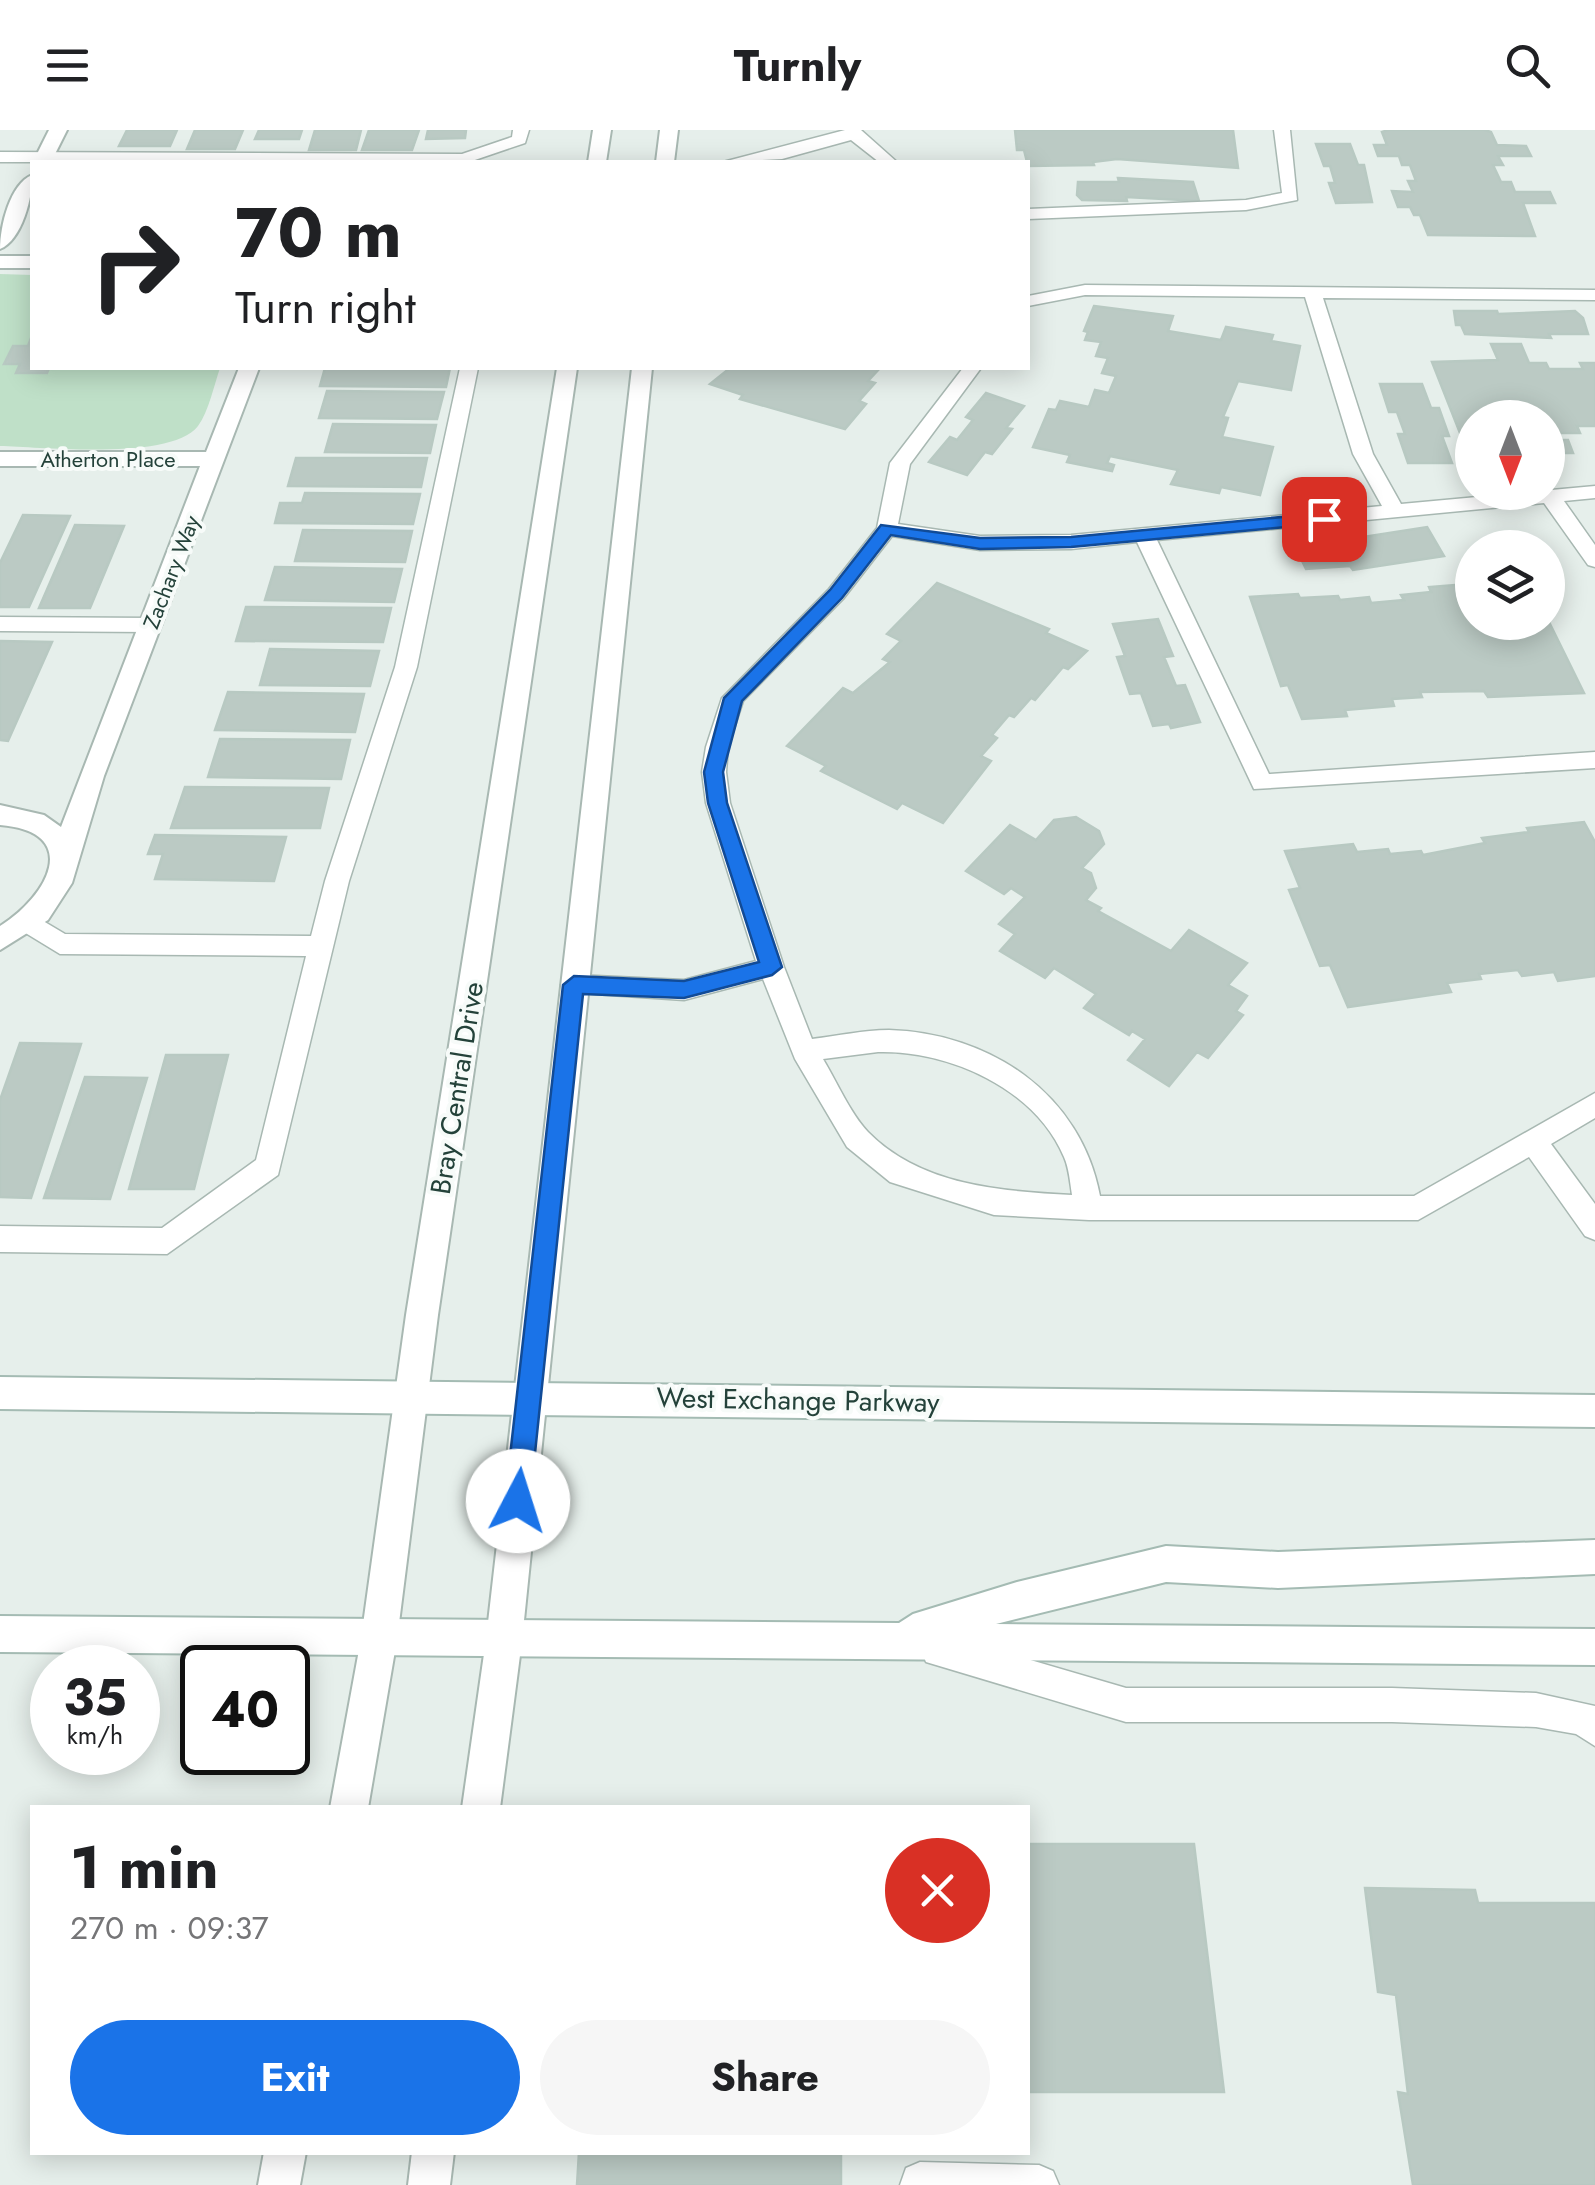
<!DOCTYPE html>
<html lang="en">
<head>
<meta charset="utf-8">
<style>
	:root { --surface:#fff; --page:#f6f6f6; --text:#202124; --muted:#757577; --accent:#1a73e8 }
	body { margin:0; font-family:Jost,sans-serif; background:var(--page); color:var(--text); height:100vh; display:flex; flex-direction:column; font-size:38px; white-space:nowrap }
	* { box-sizing:border-box; margin:0 }
	p { font-size:32px; color:var(--muted) }
	.icon { flex:none; width:55px; height:55px; fill:none; stroke:currentColor; stroke-width:2; stroke-linecap:round; stroke-linejoin:round }
	.map { position:relative; flex:1; overflow:hidden }
	.side { position:absolute; left:30px; top:1675px; width:1000px; height:350px; display:flex; flex-direction:column; background:var(--surface); border-radius:0px; box-shadow:0 5px 25px #0003 }
	.side>* { flex:none }
	.guide { position:absolute; left:30px; top:30px; width:1000px; height:210px; border-radius:0px; box-shadow:0 5px 25px #0003; background:#fff; color:var(--text); overflow:hidden }
	.needle { width:65px; rotate:180deg }
	.controls { position:absolute; left:1455px; top:270px; display:grid; gap:20px }
	.controls a { display:grid; place-items:center; width:110px; height:110px; border-radius:50%; background:var(--surface); box-shadow:0 5px 25px #0003; font-size:50px }
	.speed { position:absolute; left:30px; top:1515px; display:flex; gap:20px; font-size:50px; font-weight:700; text-align:center }
	.speed>* { display:grid; place-content:center; width:130px; height:130px; border-radius:50%; background:var(--surface); box-shadow:0 5px 25px #0003; line-height:1 }
	.speed small { font-size:25px; font-weight:400 }
	.speed .limit { border:5px solid #111; border-radius:15px; background:#fff; color:#111 }
	.pin { position:absolute; display:grid; place-items:center; width:85px; height:85px; color:#fff; margin:-42px; border-radius:20px; box-shadow:0 5px 15px #0006 }
	.me { position:absolute; width:110px; margin:-55px; rotate:5deg; stroke-linejoin:round; filter:drop-shadow(0 0 8px #0008) }
	.turn { display:flex; align-items:center; gap:35px; height:210px; padding:0 40px; font-size:45px }
	.turn .icon { width:130px; height:130px; stroke-width:2.5 }
	.turn b { display:block; font-size:70px; line-height:85px }
	.round { display:grid; place-items:center; flex:none; width:105px; height:105px; border-radius:52px; background:var(--page) }
	.overview { display:flex; align-items:center; justify-content:space-between; height:170px; padding:0 40px }
	h1 { font-size:60px; font-weight:700; line-height:75px }
	.cta { display:flex; gap:20px; margin-top:auto; padding:20px 40px }
	.cta a { flex:1; height:115px; border-radius:60px; background:var(--accent); color:#fff; font-size:40px; font-weight:700; line-height:115px; text-align:center }
	.cta a+a { background:var(--page); color:var(--text) }
	header { display:flex; justify-content:space-between; align-items:center; height:130px; padding:0 40px; background:var(--surface); font-size:45px; font-weight:700 }
	.map>svg:first-child { display:block }
	.green { fill:#bfe0c8 }
	.building { fill:#bbcac4; stroke:#b8c9c2; stroke-width:2.5 }
	.lines { fill:none; stroke-linecap:round; stroke-linejoin:round }
	.service-casing { stroke:#a8b8b2; stroke-width:3 }
	.minor-casing { stroke:#a8b8b2; stroke-width:4 }
	.tertiary-casing { stroke:#a8b8b2; stroke-width:4 }
	.secondary-casing { stroke:#a4bbb3; stroke-width:4 }
	.service { fill:#fff; fill-rule:evenodd }
	.minor { fill:#fff; fill-rule:evenodd }
	.tertiary { fill:#fff; fill-rule:evenodd }
	.secondary { fill:#fff; fill-rule:evenodd }
	.route { fill:#1a73e8; stroke:#114b97; stroke-width:2.5 }
	.labels { text-anchor:middle; dominant-baseline:central; stroke-width:8; stroke-linejoin:round; paint-order:stroke }
	.far-street-label { font-size:22px; fill:#24423a; stroke:#f7fbf9 }
	.street-label { font-size:28px; fill:#24423a; stroke:#f7fbf9 }
</style>
</head>
<body>
<header><svg class="icon" aria-label="menu" viewBox="0 0 24 24"><path d="M4 6h16M4 12h16M4 18h16"/></svg>Turnly<svg class="icon" aria-label="search" viewBox="0 0 24 24"><circle cx="10" cy="10" r="6"/><path d="M15 15l6 6"/></svg></header>
<div class="map">
<svg width="1595" height="2055" viewBox="0 0 1595 2055">
	<rect width="100%" height="100%" fill="#e6efeb"/>
	<path class="green" d="M 0,144 L 32,145 L 32,238 L 220,238 C 214,255 209,281 198,296 C 171,331 43,317 0,316 Z"/>
	<g class="building">
		<polygon points="127,0 177,0 170,16 119,16"/>
		<polygon points="195,0 243,0 235,19 187,19"/>
		<polygon points="259,0 302,0 299,9 255,9"/>
		<polygon points="315,0 361,0 356,20 309,20"/>
		<polygon points="369,0 419,0 412,20 362,20"/>
		<polygon points="428,0 466,0 465,8 426,9"/>
		<polygon points="1015,0 1233,0 1238,38 1117,29 1093,32 1094,35 1028,36 1024,20 1017,20"/>
		<polygon points="1388,0 1485,0 1491,2 1497,15 1526,16 1531,26 1498,26 1503,35 1493,35 1501,52 1511,52 1515,62 1550,62 1555,73 1523,73 1535,106 1428,105 1420,85 1414,85 1410,77 1398,77 1392,61 1413,62 1408,51 1416,51 1410,35 1402,35 1399,26 1378,26 1374,15 1387,15 1382,2"/>
		<polygon points="1316,14 1350,14 1358,35 1364,35 1372,72 1336,73 1329,53 1335,53 1330,36 1324,36"/>
		<polygon points="1118,48 1193,52 1199,71 1126,67 1127,71 1082,70 1077,65 1078,52 1119,52"/>
		<polygon points="1094,176 1173,186 1168,201 1174,202 1221,210 1226,197 1273,205 1271,211 1300,216 1291,260 1238,251 1223,287 1228,288 1222,307 1273,317 1260,365 1221,357 1219,363 1171,354 1178,340 1110,326 1107,333 1114,335 1112,341 1067,332 1070,325 1033,317 1049,279 1056,280 1060,271 1089,277 1095,260 1109,263 1116,246 1102,243 1108,228 1096,226 1101,212 1085,210 1088,202 1084,201"/>
		<polygon points="1454,181 1497,181 1498,184 1575,181 1583,188 1588,204 1549,204 1551,208 1465,204 1461,195 1456,195"/>
		<polygon points="31,208 32,238 49,238 47,243 16,243 20,234 4,234 13,216 28,216"/>
		<polygon points="1491,214 1521,214 1529,233 1546,233 1549,239 1583,239 1580,233 1595,233 1595,296 1577,296 1580,303 1555,303 1558,310 1568,310 1573,323 1548,323 1548,288 1472,288 1472,303 1460,303 1432,232 1498,230"/>
		<polygon points="325,238 450,238 446,257 320,256"/>
		<polygon points="730,238 880,238 868,251 875,253 859,271 866,274 845,299 740,269 743,265 710,254"/>
		<polygon points="1380,254 1422,254 1431,278 1439,278 1449,306 1442,306 1452,333 1408,333 1398,304 1405,304 1397,282 1389,282"/>
		<polygon points="327,261 444,262 437,289 319,288"/>
		<polygon points="986,263 1024,276 1006,298 1012,299 992,324 985,322 967,345 929,332 950,307 957,310 973,290 966,287"/>
		<polygon points="333,294 436,295 430,323 325,322"/>
		<polygon points="296,328 427,328 421,357 288,356"/>
		<polygon points="305,363 420,364 413,394 275,393 280,373 302,373"/>
		<polygon points="23,385 70,386 29,477 0,477 0,433"/>
		<polygon points="75,395 124,396 90,478 39,478"/>
		<polygon points="1427,397 1444,426 1353,440 1350,436 1306,439 1292,410 1341,405 1344,410"/>
		<polygon points="303,400 412,401 405,432 295,431"/>
		<polygon points="275,437 402,439 394,472 265,470"/>
		<polygon points="1472,449 1472,492 1548,490 1584,563 1488,567 1484,561 1420,562 1422,567 1392,569 1394,576 1345,580 1347,586 1302,589 1288,555 1281,556 1250,467 1298,464 1300,468 1338,466 1340,470 1369,467 1371,473 1404,470 1401,465 1431,462 1429,457 1468,454 1466,450"/>
		<polygon points="937,453 1049,499 1046,503 1087,521 1068,539 1063,537 1035,570 1031,568 1014,587 1009,585 992,605 997,608 981,626 991,631 943,693 902,673 897,679 821,641 826,636 787,616 843,558 853,563 890,532 883,529 901,511 887,504"/>
		<polygon points="246,477 391,478 383,512 236,511"/>
		<polygon points="1158,489 1173,526 1164,527 1176,556 1185,555 1200,592 1171,598 1169,594 1153,596 1141,563 1130,564 1117,527 1125,526 1113,494"/>
		<polygon points="0,511 52,512 8,611 0,610"/>
		<polygon points="270,519 379,521 370,556 260,555"/>
		<polygon points="228,562 364,564 355,602 215,600"/>
		<polygon points="220,609 350,610 341,649 208,647"/>
		<polygon points="185,657 329,658 320,698 171,698"/>
		<polygon points="1076,687 1099,701 1104,714 1082,738 1091,743 1096,758 1086,770 1101,778 1098,781 1171,821 1189,800 1247,833 1228,855 1247,866 1236,881 1243,885 1208,928 1197,922 1169,956 1128,930 1145,909 1132,901 1129,905 1084,878 1096,864 1054,838 1045,848 1000,821 1015,804 999,794 1025,767 1011,758 1004,764 966,741 1010,695 1036,710 1054,690"/>
		<polygon points="1584,692 1595,712 1595,846 1558,851 1554,842 1522,846 1518,840 1479,844 1481,849 1447,853 1451,862 1348,877 1330,835 1320,836 1289,760 1300,758 1285,721 1353,714 1357,722 1388,719 1390,724 1421,721 1423,725 1485,713 1482,708 1529,702 1527,698"/>
		<polygon points="155,705 286,707 274,751 155,749 163,724 148,724"/>
		<polygon points="20,913 81,914 31,1068 0,1067 0,970"/>
		<polygon points="166,925 228,925 194,1059 129,1059"/>
		<polygon points="85,947 147,948 110,1069 44,1068"/>
		<polygon points="1028,1714 1194,1714 1224,1962 1028,1962"/>
		<polygon points="1365,1758 1475,1760 1478,1773 1595,1773 1595,2055 1413,2055 1398,1962 1408,1964 1396,1865 1378,1862"/>
		<polygon points="579,2022 841,2022 841,2055 577,2055"/>
	</g>
	<g class="lines">
		<defs>
			<g id="service">
				<polygon points="513,0 529,0 525,13 469,32 0,32 0,22 462,24 512,7"/>
				<polygon points="845,0 861,0 897,32 879,32 851,10 782,29 723,32"/>
				<polygon points="1274,0 1290,0 1297,70 1246,80 1028,89 1028,79 1246,70 1282,63"/>
				<path d="M 1085,155 L 1595,160 L 1595,170 L 1323,168 L 1373,324 L 1401,374 L 1595,356 L 1595,368 L 1564,371 L 1595,415 L 1595,437 L 1588,435 L 1544,373 L 1157,410 L 1269,644 L 1595,622 L 1595,638 L 1254,659 L 1137,412 L 1071,419 L 980,420 L 892,406 L 843,469 L 743,571 L 728,617 L 726,642 L 730,673 L 784,837 L 812,909 C 838,906 863,900 889,900 C 990,903 1081,964 1100,1066 L 1414,1066 L 1595,963 L 1595,988 L 1551,1014 L 1595,1074 L 1595,1110 L 1585,1106 L 1529,1027 L 1418,1090 L 1089,1090 L 994,1085 L 890,1052 L 847,1017 L 795,929 L 763,849 L 684,870 L 565,862 L 561,855 L 565,848 L 574,845 L 684,850 L 756,831 L 706,673 L 702,642 L 706,617 L 722,568 L 829,459 L 877,398 L 890,333 L 963,238 L 981,238 L 910,334 L 898,394 L 980,406 L 1071,405 L 1382,376 L 1353,324 L 1305,167 L 1085,165 L 1028,176 L 1028,166 ZM 878,922 C 948,920 1035,958 1064,1027 C 1069,1038 1070,1052 1072,1065 C 1001,1061 921,1056 868,1002 C 850,983 837,952 823,929 Z"/>
				<polygon points="460,238 478,238 417,537 349,751 278,1045 167,1124 0,1122 0,1096 162,1098 256,1030 306,826 60,824 19,799 16,792 19,785 28,782 65,804 311,806 325,751 395,537"/>
				<polygon points="0,487 151,488 162,495 151,502 0,501"/>
				<polygon points="938,1503 1126,1558 1392,1558 1536,1563 1595,1576 1595,1616 1576,1604 1536,1597 1392,1592 1126,1592 926,1532 921,1520 926,1508"/>
				<polygon points="920,2032 1039,2035 1053,2041 1059,2055 900,2055 906,2038"/>
			</g>
			<g id="minor">
				<polygon points="49,0 67,0 51,32 33,32"/>
				<path d="M 32,45 C 33,66 22,110 0,119 C 0,96 10,54 32,45 Z"/>
				<rect x="0" y="126" width="32" height="12"/>
				<path d="M 239,238 L 259,238 L 104,646 L 72,753 L 48,790 L 0,820 L 0,796 C 48,766 83,702 0,695 L 0,675 L 44,685 L 61,697 L 200,336 L 0,336 L 0,322 L 206,322 Z"/>
			</g>
			<g id="tertiary">
				<polygon points="593,0 611,0 606,32 588,32"/>
				<polygon points="660,0 678,0 674,32 656,32"/>
				<polygon points="557,238 577,238 438,1185 397,1509 368,1678 330,1678 361,1509 406,1185"/>
				<polygon points="632,238 652,238 522,1510 500,1678 462,1678 486,1510"/>
				<polygon points="264,2022 306,2022 300,2055 258,2055"/>
				<polygon points="412,2022 454,2022 450,2055 408,2055"/>
			</g>
			<g id="secondary">
				<polygon points="0,1247 1595,1265 1595,1297 0,1279"/>
				<polygon points="1595,1410 1595,1444 1278,1458 1166,1452 996,1494 1595,1499 1595,1535 0,1522 0,1486 899,1493 913,1484 1017,1452 1166,1416 1278,1422"/>
			</g>
		</defs>
		<use href="#service" class="service-casing"/>
		<use href="#minor" class="minor-casing"/>
		<use href="#tertiary" class="tertiary-casing"/>
		<use href="#secondary" class="secondary-casing"/>
		<use href="#service" class="service"/>
		<use href="#minor" class="minor"/>
		<use href="#tertiary" class="tertiary"/>
		<use href="#secondary" class="secondary"/>
	</g>
	<polygon class="route" points="1324,383 1332,389 1329,393 1071,417 980,419 891,405 842,468 742,571 723,642 727,673 782,837 772,845 684,868 583,864 530,1371 527,1380 518,1384 508,1380 505,1371 563,855 574,846 684,851 759,832 708,673 704,642 724,568 830,460 881,395 980,408 1071,407"/>
	<g class="labels">
		<g class="far-street-label">
			<text x="108" y="329">Atherton Place</text>
			<text transform="translate(171 442) rotate(-69)">Zachary Way</text>
		</g>
		<g class="street-label">
			<text transform="translate(457 958) rotate(-81)">Bray Central Drive</text>
			<text transform="translate(798 1270) rotate(1)">West Exchange Parkway</text>
		</g>
	</g>
</svg>
<div class="controls">
<a><svg class="needle" viewBox="-14 -14 28 28"><path d="M0-13l5 13h-10z" fill="#e53935"/><path d="M0 13l5-13h-10z" fill="#757577"/></svg></a>
<a><svg class="icon" aria-label="layers" viewBox="0 0 24 24"><path d="M12 4l9 5-9 5-9-5zM3 14l9 5 9-5"/></svg></a>
</div>
<div class="speed"><div>35<small>km/h</small></div><div class="limit">40</div></div>
<div class="pin" style="left:1324px;top:389px;background:#d93025"><svg class="icon" aria-label="arrive" viewBox="0 0 24 24"><path d="M6 21V4h12l-3 4 3 4H6"/></svg></div>
<svg class="me" style="left:518px;top:1371px" viewBox="-20 -20 40 40"><circle r="19" fill="#fff"/><path d="M0-13L10 11 0 6-10 11z" fill="#1a73e8"/></svg>
<div class="guide">
<div class="turn"><svg class="icon" aria-label="right" viewBox="0 0 24 24"><path d="M7 20v-9h11M14 6l5 5-5 5"/></svg><div><b>70 m</b>Turn right</div></div>
</div>
<section class="side">
<div class="overview"><div><h1>1 min</h1><p>270 m · 09:37</p></div><a class="round" style="background:#d93025;color:#fff"><svg class="icon" aria-label="close" viewBox="0 0 24 24"><path d="M6 6l12 12M18 6L6 18"/></svg></a></div>
<div class="cta"><a>Exit</a><a>Share</a></div>
</section>
</div>
</body>
</html>
